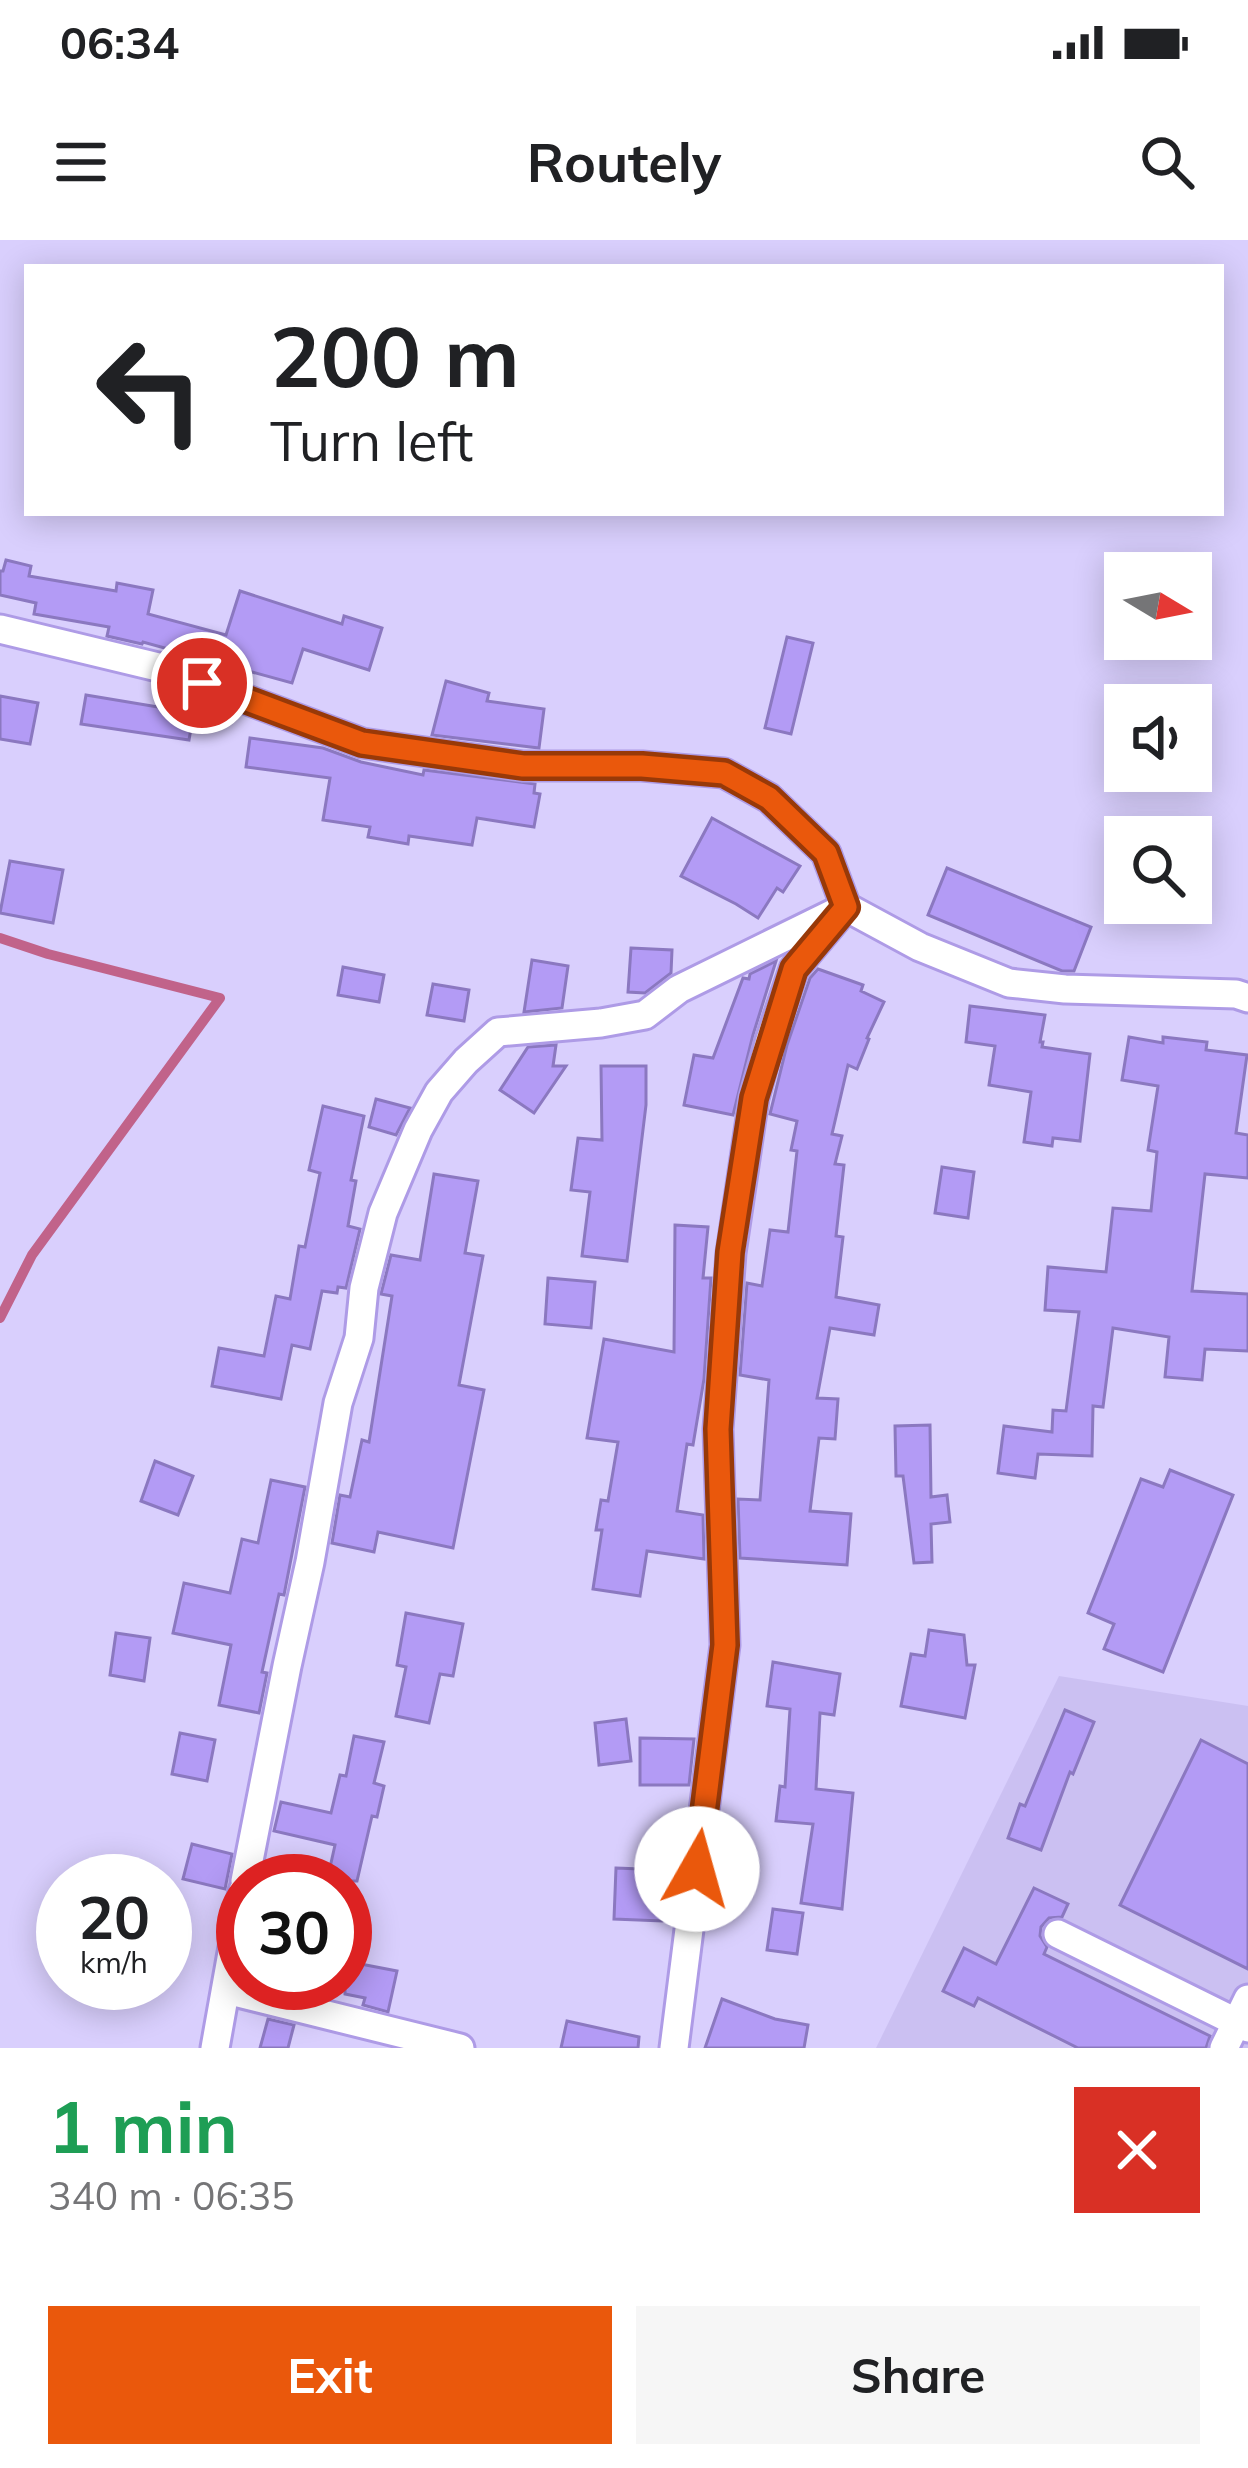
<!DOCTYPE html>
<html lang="en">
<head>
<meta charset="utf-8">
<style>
	:root { --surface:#fff; --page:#f6f6f6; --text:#202124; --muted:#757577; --accent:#ea580c }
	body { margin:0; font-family:Mulish,sans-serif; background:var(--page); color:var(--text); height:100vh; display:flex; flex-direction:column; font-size:45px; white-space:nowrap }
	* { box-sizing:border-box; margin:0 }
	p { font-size:39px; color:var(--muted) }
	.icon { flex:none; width:66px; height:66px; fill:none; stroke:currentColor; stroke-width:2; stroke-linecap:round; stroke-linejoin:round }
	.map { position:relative; height:1808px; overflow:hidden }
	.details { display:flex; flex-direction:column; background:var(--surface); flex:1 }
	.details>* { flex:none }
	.guide { position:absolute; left:24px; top:24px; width:1200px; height:252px; border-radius:0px; box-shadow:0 6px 30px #0003; background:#fff; color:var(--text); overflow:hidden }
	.needle { width:78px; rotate:100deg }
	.buttons { position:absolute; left:1104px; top:312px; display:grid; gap:24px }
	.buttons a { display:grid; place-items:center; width:108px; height:108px; border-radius:0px; background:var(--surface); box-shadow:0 6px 30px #0003; font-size:60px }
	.speed { position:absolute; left:36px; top:1614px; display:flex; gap:24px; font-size:60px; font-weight:700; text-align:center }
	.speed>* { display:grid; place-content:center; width:156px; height:156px; border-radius:50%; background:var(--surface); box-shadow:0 6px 30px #0003; line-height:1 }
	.speed small { font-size:30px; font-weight:400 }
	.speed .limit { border:18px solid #d22; background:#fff; color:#111 }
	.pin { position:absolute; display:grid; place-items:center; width:102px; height:102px; color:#fff; margin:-51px; border:6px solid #fff; border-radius:50%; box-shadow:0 3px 12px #0007 }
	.me { position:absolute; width:132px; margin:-66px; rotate:7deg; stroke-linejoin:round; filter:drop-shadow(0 0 9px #0008) }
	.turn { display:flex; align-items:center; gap:42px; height:252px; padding:0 48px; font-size:54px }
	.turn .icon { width:156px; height:156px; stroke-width:2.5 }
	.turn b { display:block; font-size:84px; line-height:102px }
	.round { display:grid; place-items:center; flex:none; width:126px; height:126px; border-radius:0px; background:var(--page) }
	.summary { display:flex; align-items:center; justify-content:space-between; height:204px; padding:0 48px }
	h1 { font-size:72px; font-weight:700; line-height:90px; color:#1e9e55 }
	.cta { display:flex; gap:24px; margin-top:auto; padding:24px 48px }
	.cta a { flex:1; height:138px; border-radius:0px; background:var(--accent); color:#fff; font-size:48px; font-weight:700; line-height:138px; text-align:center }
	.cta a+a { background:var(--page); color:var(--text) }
	.status { display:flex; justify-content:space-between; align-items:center; height:84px; padding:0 60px; background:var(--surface); direction:ltr }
	.status svg { height:33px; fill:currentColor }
	header { display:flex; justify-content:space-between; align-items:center; height:156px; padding:0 48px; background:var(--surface); font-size:54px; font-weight:700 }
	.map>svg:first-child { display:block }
	.built { fill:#cbc0f2 }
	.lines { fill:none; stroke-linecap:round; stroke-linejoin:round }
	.stream { stroke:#c1638a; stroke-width:10 }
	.building { fill:#b39bf5; stroke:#8b78c0; stroke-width:3 }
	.street-casing { stroke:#ae9be6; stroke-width:33 }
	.street { stroke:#fff; stroke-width:27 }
	.route-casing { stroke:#983908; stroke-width:30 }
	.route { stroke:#ea580c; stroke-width:21 }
</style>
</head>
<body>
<div class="status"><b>06:34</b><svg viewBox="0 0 49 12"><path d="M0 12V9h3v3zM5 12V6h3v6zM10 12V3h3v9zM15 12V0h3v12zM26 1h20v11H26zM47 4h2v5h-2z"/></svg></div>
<header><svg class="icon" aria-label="menu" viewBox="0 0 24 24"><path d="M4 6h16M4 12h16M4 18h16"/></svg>Routely<svg class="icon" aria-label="search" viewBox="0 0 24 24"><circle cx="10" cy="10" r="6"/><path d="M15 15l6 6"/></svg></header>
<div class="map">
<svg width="1248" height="1808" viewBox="0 0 1248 1808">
	<rect width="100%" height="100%" fill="#d9cffd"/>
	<polygon class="built" points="1059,1436 1248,1466 1248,1808 876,1808"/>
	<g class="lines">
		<polyline class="stream" points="0,698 48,714 220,758 32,1015 0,1078"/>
	</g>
	<g class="building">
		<polygon points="6,320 31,326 29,336 116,351 117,343 153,350 148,374 226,395 240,351 342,384 344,376 382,388 369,430 303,409 292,443 143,402 142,404 107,396 109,387 34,374 36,363 0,355 0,331 3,331"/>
		<polygon points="787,397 813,403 791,494 765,488"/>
		<polygon points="446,441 489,453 487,461 544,469 539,508 432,495"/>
		<polygon points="86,455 158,467 159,459 195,465 189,500 81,484"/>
		<polygon points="0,456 38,463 30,504 0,499"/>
		<polygon points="250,498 323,508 361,522 423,535 424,530 535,544 534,553 540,554 534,587 477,578 472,605 409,596 408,604 368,597 370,587 323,580 330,538 246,527"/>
		<polygon points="712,578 800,626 783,652 777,648 758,678 736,664 681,636"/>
		<polygon points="10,621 63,630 53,683 0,673"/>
		<polygon points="947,628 1091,687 1074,731 1062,731 928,675"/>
		<polygon points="631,708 672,710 671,733 645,753 628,752"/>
		<polygon points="532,720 568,726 562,768 524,772"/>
		<polygon points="776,721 753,795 733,875 684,865 694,815 713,818 743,738 749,739 750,734"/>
		<polygon points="343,727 384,735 379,762 338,755"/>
		<polygon points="818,729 863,745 861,751 884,762 867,798 869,799 857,829 848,825 832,894 842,896 835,924 844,925 836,996 843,997 836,1057 879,1065 874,1095 830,1088 817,1158 838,1159 835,1199 819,1198 810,1271 851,1274 847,1325 740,1318 738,1259 760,1260 769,1140 740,1135 747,1043 762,1046 770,990 788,992 797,911 791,910 797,881 770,874 787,805 810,738"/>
		<polygon points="433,744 469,750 464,781 427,775"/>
		<polygon points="970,766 1045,775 1040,802 1043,802 1042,807 1090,814 1080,901 1053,898 1052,906 1024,902 1031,852 989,845 995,806 966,802"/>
		<polygon points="1129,797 1163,803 1163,797 1207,802 1206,810 1247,815 1236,893 1248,895 1248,938 1205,934 1192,1051 1248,1054 1248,1111 1205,1109 1202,1140 1165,1137 1169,1097 1113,1088 1103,1167 1093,1166 1092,1216 1038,1214 1035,1238 998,1233 1004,1186 1052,1192 1053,1170 1066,1171 1079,1072 1045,1070 1048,1027 1106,1032 1113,968 1151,971 1157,912 1148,910 1158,846 1122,840"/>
		<polygon points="556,805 553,826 566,826 534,873 500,850 528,807"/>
		<polygon points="601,826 646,826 646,865 627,1021 582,1016 590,952 571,950 578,898 602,900"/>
		<polygon points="376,859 410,868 396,895 369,887"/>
		<polygon points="323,866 364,876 351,940 356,941 348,986 360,989 346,1048 338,1047 337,1053 322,1051 310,1109 292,1105 281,1159 212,1146 219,1108 264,1116 276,1056 290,1059 299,1006 305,1007 320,933 309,930"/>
		<polygon points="942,927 974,932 968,978 935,973"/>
		<polygon points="434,934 478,941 465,1013 483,1016 459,1145 484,1150 453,1308 378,1292 374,1312 332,1303 340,1255 350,1257 362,1200 369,1202 392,1056 381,1054 391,1015 420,1020"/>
		<polygon points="675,985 708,987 703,1038 711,1038 704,1139 693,1205 687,1204 677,1271 703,1275 704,1319 647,1311 640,1356 593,1349 602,1290 596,1290 601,1260 608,1261 618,1202 587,1198 604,1099 674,1112"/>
		<polygon points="548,1038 595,1042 591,1088 545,1084"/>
		<polygon points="930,1185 931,1257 947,1255 950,1282 931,1284 932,1322 914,1323 903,1236 896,1236 895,1186"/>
		<polygon points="155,1221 193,1236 178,1275 141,1261"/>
		<polygon points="1170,1230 1233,1255 1163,1432 1104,1409 1114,1384 1088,1373 1141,1239 1163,1247"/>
		<polygon points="271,1240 305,1247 284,1355 279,1354 262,1432 267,1433 259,1473 219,1465 231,1405 173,1393 184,1343 230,1353 242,1299 258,1303"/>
		<polygon points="406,1373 463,1384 453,1436 440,1434 429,1483 396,1476 406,1427 397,1425"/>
		<polygon points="929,1390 964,1395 967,1425 975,1425 965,1478 901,1466 911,1414 925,1416"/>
		<polygon points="116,1393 150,1398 144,1441 110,1435"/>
		<polygon points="773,1422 840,1434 834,1475 820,1473 816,1549 853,1553 842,1669 801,1663 813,1584 776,1581 780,1546 785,1547 790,1469 767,1466"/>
		<polygon points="1065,1470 1094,1482 1073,1534 1070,1532 1041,1610 1008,1598 1020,1564 1025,1566"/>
		<polygon points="626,1479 631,1521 599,1525 595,1483"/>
		<polygon points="180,1493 215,1500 207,1541 172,1534"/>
		<polygon points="354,1496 384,1502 374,1543 384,1546 377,1577 372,1576 357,1641 327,1641 335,1605 274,1591 281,1562 331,1573 340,1535 346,1536"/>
		<polygon points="640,1498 694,1499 689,1545 640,1545"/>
		<polygon points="1201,1500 1248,1524 1248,1729 1120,1665"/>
		<polygon points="192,1604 232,1614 225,1649 183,1639"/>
		<polygon points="616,1628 664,1630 662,1681 614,1679"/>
		<polygon points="1034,1648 1068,1664 1062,1677 1049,1678 1041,1687 1040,1696 1047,1707 1044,1714 1210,1796 1206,1808 1078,1808 978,1758 974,1766 943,1751 964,1708 996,1724"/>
		<polygon points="773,1669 803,1673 797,1714 767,1710"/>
		<polygon points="345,1721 397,1731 388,1772 363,1765 365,1758 345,1754"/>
		<polygon points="722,1759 775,1779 808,1785 804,1808 705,1808"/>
		<polygon points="268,1779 294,1785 288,1808 260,1808"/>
		<polygon points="567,1781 639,1797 638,1808 561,1808"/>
	</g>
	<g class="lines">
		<defs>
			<g id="street">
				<polyline points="0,389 162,428 362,503 523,526 642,526 724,533 769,558 826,613 846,667 920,707 1009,743 1065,749 1236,754 1248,758"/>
				<polyline points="245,1641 287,1426 310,1322 338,1163 359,1098 364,1048 383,973 418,890 439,852 466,821 498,792 601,783 645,775 679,749 846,667"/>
				<polyline points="1058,1694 1248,1788"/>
				<polyline points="226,1750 460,1808"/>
				<polyline points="215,1808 243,1651"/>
				<polyline points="674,1808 725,1405 718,1189 731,1013 754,858 770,800 794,729 836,679"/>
				<polyline points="1224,1808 1248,1759"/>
			</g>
		</defs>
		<use href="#street" class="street-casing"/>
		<use href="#street" class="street"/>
	</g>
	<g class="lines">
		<defs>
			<polyline id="route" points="202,443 362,503 523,526 642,526 724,533 769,558 826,613 846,667 794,729 754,858 730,1012 718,1189 725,1405 697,1629"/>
		</defs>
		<use href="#route" class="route-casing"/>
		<use href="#route" class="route"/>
	</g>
</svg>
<div class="buttons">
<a><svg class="needle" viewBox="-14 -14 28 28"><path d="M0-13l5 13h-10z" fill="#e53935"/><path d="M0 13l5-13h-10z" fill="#757577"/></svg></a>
<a><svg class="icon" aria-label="sound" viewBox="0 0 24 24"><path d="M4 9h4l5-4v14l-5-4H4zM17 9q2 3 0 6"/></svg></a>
<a><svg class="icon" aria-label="search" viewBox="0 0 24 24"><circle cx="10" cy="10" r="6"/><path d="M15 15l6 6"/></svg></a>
</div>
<div class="speed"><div>20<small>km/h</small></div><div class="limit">30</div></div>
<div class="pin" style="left:202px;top:443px;background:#d93025"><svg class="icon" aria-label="arrive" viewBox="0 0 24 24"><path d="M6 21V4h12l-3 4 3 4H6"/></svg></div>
<svg class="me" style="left:697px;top:1629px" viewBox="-20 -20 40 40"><circle r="19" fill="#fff"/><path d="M0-13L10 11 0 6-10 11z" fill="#ea580c"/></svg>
<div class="guide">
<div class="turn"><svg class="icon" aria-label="left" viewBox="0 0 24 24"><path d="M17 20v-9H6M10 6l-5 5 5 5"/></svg><div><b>200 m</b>Turn left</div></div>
</div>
</div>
<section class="details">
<div class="summary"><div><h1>1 min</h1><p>340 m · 06:35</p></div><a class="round" style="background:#d93025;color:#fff"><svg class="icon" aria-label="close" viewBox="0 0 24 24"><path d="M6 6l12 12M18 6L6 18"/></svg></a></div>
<div class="cta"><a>Exit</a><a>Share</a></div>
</section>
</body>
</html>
